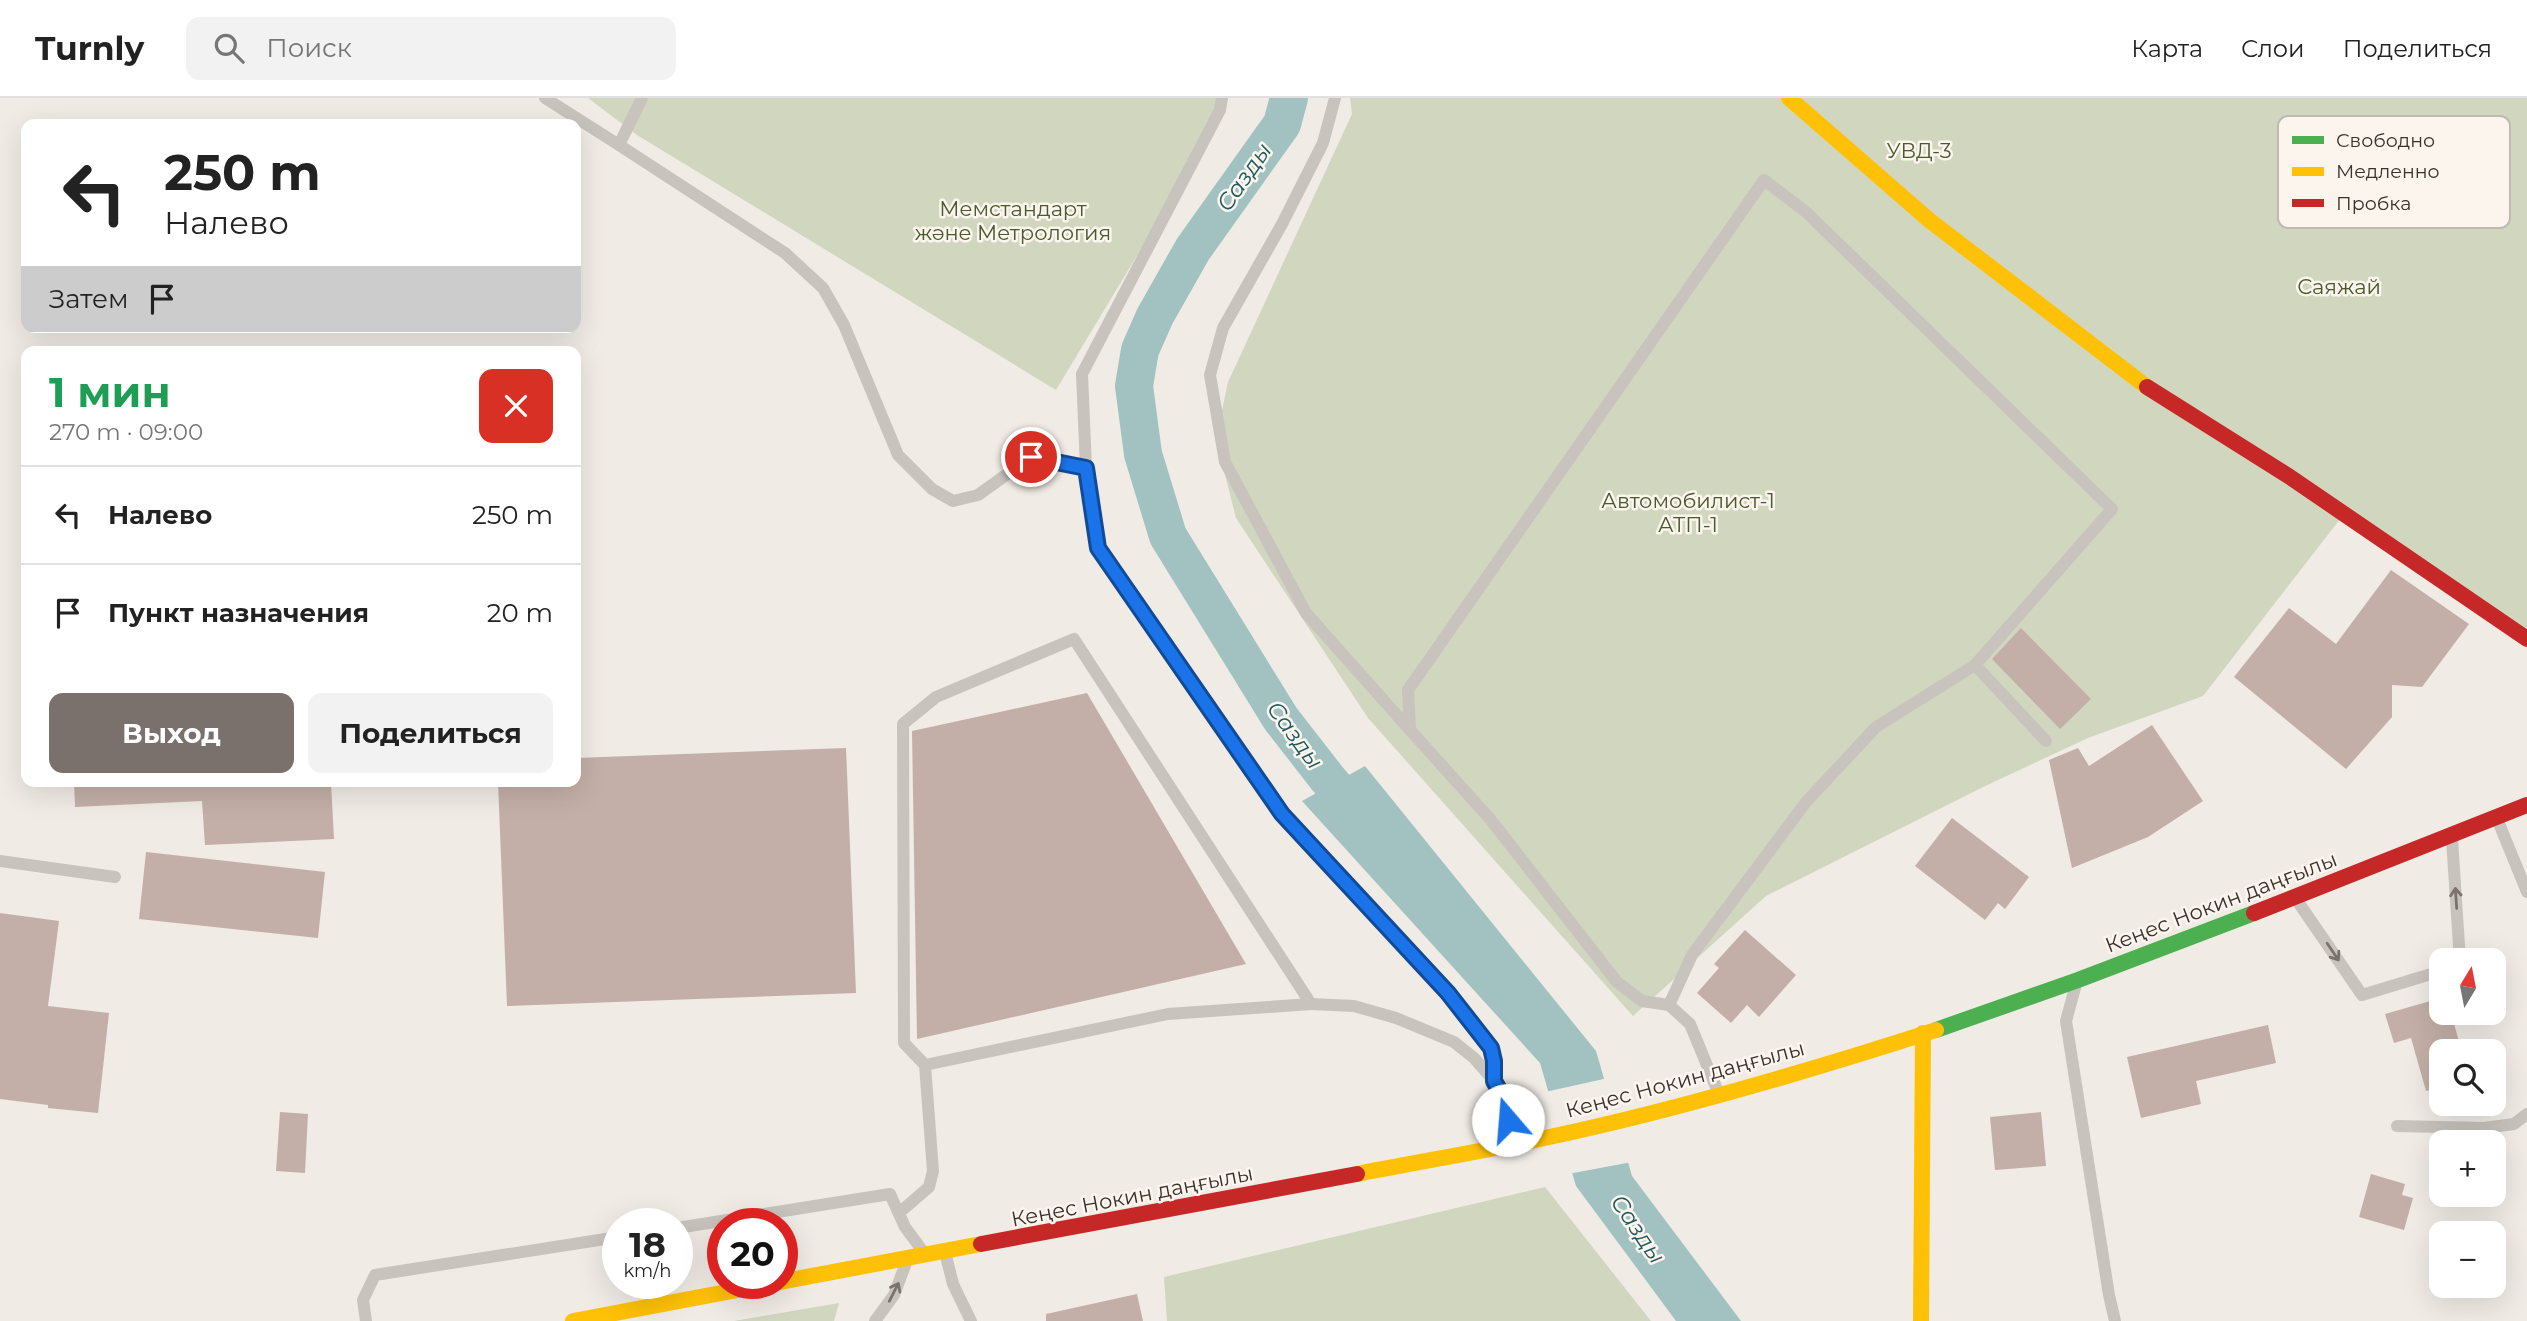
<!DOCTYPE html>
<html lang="ru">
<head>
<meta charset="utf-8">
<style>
	:root { --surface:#fff; --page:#f2f2f2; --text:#222; --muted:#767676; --line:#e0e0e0; --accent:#7a716c }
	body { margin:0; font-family:Montserrat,sans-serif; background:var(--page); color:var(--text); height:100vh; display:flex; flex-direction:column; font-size:26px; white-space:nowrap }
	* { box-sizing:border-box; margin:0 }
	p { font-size:23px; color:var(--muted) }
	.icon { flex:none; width:38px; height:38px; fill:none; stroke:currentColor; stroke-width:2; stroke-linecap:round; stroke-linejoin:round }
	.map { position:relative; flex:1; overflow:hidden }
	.details { position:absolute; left:21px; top:248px; width:560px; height:441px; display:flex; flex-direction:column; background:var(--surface); border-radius:14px; box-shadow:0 7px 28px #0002 }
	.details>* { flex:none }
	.hud { position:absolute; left:21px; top:21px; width:560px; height:214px; border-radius:14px; box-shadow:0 7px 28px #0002; background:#fff; color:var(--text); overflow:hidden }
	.needle { width:46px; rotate:10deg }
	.buttons { position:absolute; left:2429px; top:850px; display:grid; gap:14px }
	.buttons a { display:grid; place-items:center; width:77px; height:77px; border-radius:14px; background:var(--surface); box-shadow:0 7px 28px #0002; font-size:35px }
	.speed { position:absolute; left:602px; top:1110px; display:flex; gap:14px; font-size:35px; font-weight:700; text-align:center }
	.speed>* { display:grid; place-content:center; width:91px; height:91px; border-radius:50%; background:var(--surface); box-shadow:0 7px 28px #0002; line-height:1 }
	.speed small { font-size:18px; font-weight:400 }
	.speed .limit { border:10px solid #d22; background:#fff; color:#111 }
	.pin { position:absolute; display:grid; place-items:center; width:60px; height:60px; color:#fff; margin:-30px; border:4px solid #fff; border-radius:50%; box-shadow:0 2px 7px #0007 }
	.me { position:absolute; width:77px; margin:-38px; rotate:342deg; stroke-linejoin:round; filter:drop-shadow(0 0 5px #0008) }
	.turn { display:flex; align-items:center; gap:24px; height:147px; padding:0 28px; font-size:32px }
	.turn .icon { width:91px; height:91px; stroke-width:2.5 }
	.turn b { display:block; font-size:49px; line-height:60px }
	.then { display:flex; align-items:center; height:66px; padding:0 28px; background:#0003; gap:14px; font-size:26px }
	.round { display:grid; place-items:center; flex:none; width:74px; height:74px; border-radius:14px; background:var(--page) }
	.headline { display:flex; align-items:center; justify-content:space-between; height:119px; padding:0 28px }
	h1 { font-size:42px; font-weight:700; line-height:52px; color:#1e9e55 }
	.primary-button { display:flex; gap:14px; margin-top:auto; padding:14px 28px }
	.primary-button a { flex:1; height:80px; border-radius:14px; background:var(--accent); color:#fff; font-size:28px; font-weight:700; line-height:80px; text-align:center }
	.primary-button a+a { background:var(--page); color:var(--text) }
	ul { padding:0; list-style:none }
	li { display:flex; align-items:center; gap:21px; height:98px; padding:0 28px; border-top:2px solid var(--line) }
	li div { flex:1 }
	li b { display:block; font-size:26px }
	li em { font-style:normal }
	header { display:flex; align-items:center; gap:42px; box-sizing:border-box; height:98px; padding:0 35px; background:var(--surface); border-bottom:2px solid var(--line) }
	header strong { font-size:33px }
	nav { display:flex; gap:38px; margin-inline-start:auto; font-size:24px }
	.search { width:490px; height:63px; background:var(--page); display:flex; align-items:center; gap:18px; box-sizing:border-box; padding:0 24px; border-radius:14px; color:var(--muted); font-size:26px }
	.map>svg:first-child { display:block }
	.green { fill:#d1d6bf }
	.water { fill:#a1c2c1 }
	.pier { fill:#f0ebe5 }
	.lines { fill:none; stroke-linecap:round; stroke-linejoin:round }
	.river { stroke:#a1c2c1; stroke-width:38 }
	.building { fill:#c3afa7 }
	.lane { stroke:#c9c3be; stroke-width:12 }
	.fast { stroke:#4caf50; stroke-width:16 }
	.slow { stroke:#ffc107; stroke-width:16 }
	.jam { stroke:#c62828; stroke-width:16 }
	.oneway { stroke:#7b726d }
	.route-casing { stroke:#114b97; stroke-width:18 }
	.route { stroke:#1a73e8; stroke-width:12 }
	.labels { text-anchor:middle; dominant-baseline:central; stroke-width:5; stroke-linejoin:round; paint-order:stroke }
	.park-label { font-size:21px; fill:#4a5a2e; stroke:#fbf5ee }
	.street-label { font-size:21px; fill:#3b302b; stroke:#fbf5ee }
	.water-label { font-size:23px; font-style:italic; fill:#1f5a5e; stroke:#fbf5ee }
	.key { fill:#fbf5ee; stroke:#c1bab4; stroke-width:2 }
	.key-label { font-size:19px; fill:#3b302b }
</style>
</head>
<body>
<header>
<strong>Turnly</strong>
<div class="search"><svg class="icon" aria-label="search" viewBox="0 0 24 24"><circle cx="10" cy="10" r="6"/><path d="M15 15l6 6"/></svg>Поиск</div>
<nav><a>Карта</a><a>Слои</a><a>Поделиться</a></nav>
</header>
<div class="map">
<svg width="2527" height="1223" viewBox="0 0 2527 1223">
	<rect width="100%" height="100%" fill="#f0ebe5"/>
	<g class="green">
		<polygon points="588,0 1222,0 1209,38 1056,292 637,37"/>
		<polygon points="1350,0 2527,0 2527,547 2344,416 2203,598 2088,640 1981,690 1766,798 1633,918 1368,620 1236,420 1216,341 1228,284 1352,16"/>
		<polygon points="1545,1089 1651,1223 1167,1223 1164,1179"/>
		<polygon points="839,1205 834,1223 734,1223"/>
	</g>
	<polygon class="water" points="1365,668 1596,953 1632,1078 1741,1223 1676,1223 1576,1088 1540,965 1302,703"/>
	<polygon class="pier" points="1608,980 1632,1064 1568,1076 1545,994"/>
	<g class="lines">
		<polyline class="river" points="1289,0 1282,26 1193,151 1155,218 1140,252 1134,288 1143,356 1168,438 1281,621 1327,680 1366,726"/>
	</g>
	<g class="building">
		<polygon points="2391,472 2469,526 2422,589 2392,587 2392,619 2346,671 2234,579 2289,510 2336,546"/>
		<polygon points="2021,530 2091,601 2060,631 1992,561"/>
		<polygon points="1087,595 1246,866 917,941 912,633"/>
		<polygon points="2152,627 2203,703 2148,739 2072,770 2049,662 2078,650 2089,668"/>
		<polygon points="846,650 856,895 507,908 498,684 576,684 576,660"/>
		<polygon points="74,684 331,684 334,741 205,747 202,703 75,709"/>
		<polygon points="1952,720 2029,779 2005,811 1998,805 1985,822 1915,768"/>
		<polygon points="146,754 325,774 318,840 139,821"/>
		<polygon points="0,815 59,823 48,908 109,915 98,1015 48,1010 48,1007 0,1001"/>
		<polygon points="1745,832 1796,877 1759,919 1747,907 1731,925 1697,895 1719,870 1714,866"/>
		<polygon points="2441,900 2441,915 2451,915 2462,954 2441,954 2441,989 2426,993 2411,940 2394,945 2385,916"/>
		<polygon points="2268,927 2276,965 2196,983 2201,1006 2141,1020 2127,959"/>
		<polygon points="280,1014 308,1016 305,1075 276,1073"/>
		<polygon points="2041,1014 2046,1068 1995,1072 1990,1019"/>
		<polygon points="2371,1076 2405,1086 2402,1097 2413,1100 2404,1132 2359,1119"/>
		<polygon points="1137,1196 1143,1223 1046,1223 1046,1216"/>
	</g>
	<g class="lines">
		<g class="lane">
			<polyline points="545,0 619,47 642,0"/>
			<polyline points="1222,0 1220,12 1082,276 1086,370 1099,450 1282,716 1448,895 1491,950 1494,963 1494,983"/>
			<polyline points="1335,0 1323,45 1282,126 1223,230 1210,277 1225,364 1306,515 1410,632"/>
			<polyline points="619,47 785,155 823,190 844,227 898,357 932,391 953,403 978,397 1031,359 1086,370"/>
			<polyline points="1975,567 2046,643"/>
			<polyline points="2498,723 2527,794"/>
			<polyline points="2452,741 2460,863"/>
			<polyline points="0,763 115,779"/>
			<polyline points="2296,801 2362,897 2441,873"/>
			<polyline points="2075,890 2066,923 2109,1197 2115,1223"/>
			<polyline points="1311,906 1354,908 1396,920 1454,944 1474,960 1494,983 1502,997 1514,1042"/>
			<polyline points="1669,907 1692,857 1806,704 1876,629 1975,567 2112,411 1806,114 1764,82 1408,592 1410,632 1491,722 1617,884 1642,903 1669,907 1690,926 1718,994"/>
			<polyline points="2397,1028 2484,1030 2514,1026 2527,1016"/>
			<polyline points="899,1115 929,1089 933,1073 925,967 904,945 903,626 936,599 1074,541 1311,906 1168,916 925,967"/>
			<polyline points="677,1130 890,1096 905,1129 922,1152"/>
			<polyline points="946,1158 953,1186 971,1223"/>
			<polyline points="366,1223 363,1202 375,1177 618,1139"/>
			<polyline points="875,1223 894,1197 906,1165"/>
		</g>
		<polyline class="fast" points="1936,932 2078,882 2254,815"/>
		<g class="slow">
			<polyline points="1789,0 1929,122 2147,289"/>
			<path d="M 1357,1076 C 1418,1064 1479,1054 1540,1041 C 1674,1013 1806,974 1936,932"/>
			<polyline points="573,1223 981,1146"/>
			<polyline points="1921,1223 1923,935"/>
		</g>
		<g class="jam">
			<polyline points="2147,289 2290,379 2527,541"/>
			<polyline points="2254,815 2527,707"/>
			<polyline points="981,1146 1357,1076"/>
		</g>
	</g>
	<defs><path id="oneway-shaft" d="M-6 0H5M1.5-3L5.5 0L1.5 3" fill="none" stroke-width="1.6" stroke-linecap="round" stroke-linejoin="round" transform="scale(1.75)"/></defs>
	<g class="oneway">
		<use href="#oneway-shaft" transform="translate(2456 800) rotate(-94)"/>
		<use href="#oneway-shaft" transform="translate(2333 854) rotate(56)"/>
		<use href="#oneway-shaft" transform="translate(894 1194) rotate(-63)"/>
	</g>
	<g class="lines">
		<defs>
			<polyline id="route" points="1031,359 1086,370 1098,450 1282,716 1448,895 1491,950 1494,963 1494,983 1502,997 1508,1022"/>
		</defs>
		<use href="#route" class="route-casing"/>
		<use href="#route" class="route"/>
	</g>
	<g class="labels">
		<g class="park-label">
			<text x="1919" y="52">УВД-3</text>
			<text x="1013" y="110">Мемстандарт<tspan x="1013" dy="24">және Метрология</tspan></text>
			<text x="2339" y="188">Саяжай</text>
			<text x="1688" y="402">Автомобилист-1<tspan x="1688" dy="24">АТП-1</tspan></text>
		</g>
		<g class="street-label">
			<text transform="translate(2221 804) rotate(-21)">Кеңес Нокин даңғылы</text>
			<text transform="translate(1685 981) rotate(-15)">Кеңес Нокин даңғылы</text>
			<text transform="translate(1132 1098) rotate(-11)">Кеңес Нокин даңғылы</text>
		</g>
		<g class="water-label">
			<text transform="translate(1244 79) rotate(-55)">Сазды</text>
			<text transform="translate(1295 637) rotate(54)">Сазды</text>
			<text transform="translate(1638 1131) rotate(56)">Сазды</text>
		</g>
	</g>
	<rect x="2278" y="18" width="232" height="112" rx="10" class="key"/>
	<rect x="2292" y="38" width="32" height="8" fill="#4caf50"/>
	<rect x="2292" y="69" width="32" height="9" fill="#ffc107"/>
	<rect x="2292" y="101" width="32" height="8" fill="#c62828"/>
	<g class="key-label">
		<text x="2336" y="49">Свободно</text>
		<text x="2336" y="80">Медленно</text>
		<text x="2336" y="112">Пробка</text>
	</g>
</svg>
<div class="buttons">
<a><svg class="needle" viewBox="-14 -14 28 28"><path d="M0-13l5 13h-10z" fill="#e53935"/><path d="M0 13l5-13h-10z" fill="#767676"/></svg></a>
<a><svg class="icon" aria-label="search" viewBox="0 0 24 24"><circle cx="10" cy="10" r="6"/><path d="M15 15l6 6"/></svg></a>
<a>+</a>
<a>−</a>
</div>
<div class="speed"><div>18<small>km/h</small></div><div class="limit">20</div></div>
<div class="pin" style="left:1031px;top:359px;background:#d93025"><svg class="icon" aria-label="arrive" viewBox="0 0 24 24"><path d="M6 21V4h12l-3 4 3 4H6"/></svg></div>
<svg class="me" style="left:1508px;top:1022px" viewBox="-20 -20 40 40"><circle r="19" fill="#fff"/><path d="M0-13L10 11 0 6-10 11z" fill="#1a73e8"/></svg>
<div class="hud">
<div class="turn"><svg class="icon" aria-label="left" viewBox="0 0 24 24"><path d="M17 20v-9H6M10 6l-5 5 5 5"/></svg><div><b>250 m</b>Налево</div></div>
<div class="then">Затем<svg class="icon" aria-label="arrive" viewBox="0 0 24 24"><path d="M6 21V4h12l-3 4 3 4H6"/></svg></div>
</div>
<section class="details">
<div class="headline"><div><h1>1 мин</h1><p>270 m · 09:00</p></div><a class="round" style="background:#d93025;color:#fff"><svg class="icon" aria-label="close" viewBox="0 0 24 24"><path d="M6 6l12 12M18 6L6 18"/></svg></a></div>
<ul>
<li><svg class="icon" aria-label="left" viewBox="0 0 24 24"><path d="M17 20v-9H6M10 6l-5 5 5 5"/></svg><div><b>Налево</b></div><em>250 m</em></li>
<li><svg class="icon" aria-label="arrive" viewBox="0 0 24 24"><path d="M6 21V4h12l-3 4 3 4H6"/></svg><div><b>Пункт назначения</b></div><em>20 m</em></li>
</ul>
<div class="primary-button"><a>Выход</a><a>Поделиться</a></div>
</section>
</div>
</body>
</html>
